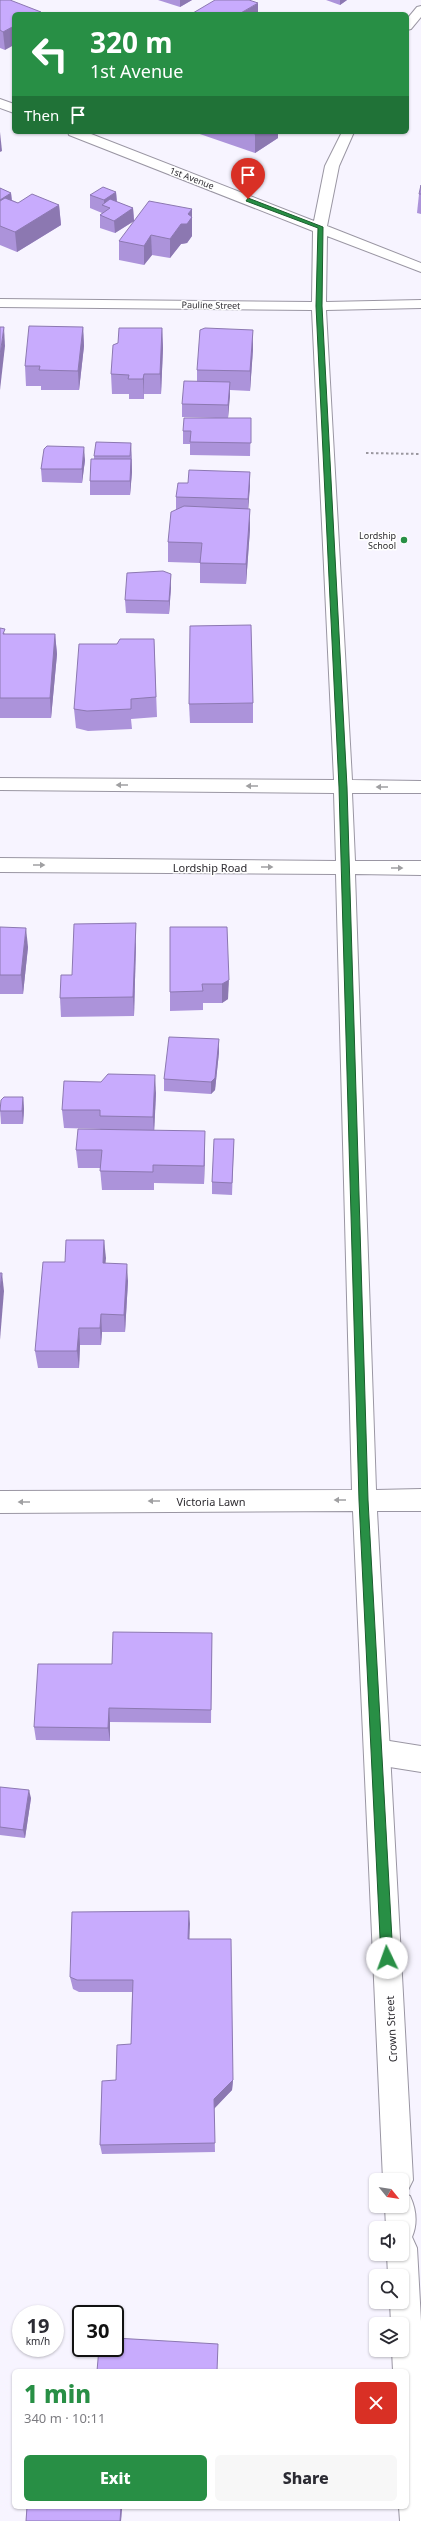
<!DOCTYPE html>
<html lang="en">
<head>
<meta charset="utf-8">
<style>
	:root { --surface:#fff; --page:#f7f7f7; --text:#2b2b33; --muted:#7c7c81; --accent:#288f45 }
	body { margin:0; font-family:"Noto Sans",sans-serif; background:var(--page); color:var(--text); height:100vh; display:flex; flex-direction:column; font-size:15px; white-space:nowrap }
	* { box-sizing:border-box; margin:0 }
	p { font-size:13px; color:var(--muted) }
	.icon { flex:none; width:22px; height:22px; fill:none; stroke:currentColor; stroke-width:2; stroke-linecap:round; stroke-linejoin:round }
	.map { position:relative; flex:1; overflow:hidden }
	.drawer { position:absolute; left:12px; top:2369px; width:397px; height:140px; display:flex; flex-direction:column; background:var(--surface); border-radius:6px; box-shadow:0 1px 3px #0004 }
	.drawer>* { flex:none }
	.guide { position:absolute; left:12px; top:12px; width:397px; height:122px; border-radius:6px; box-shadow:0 1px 3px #0004; background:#288f45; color:#fff; overflow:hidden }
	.needle { width:26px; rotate:120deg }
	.controls { position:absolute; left:369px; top:2173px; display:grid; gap:8px }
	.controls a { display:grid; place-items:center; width:40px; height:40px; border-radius:6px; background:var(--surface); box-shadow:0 1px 3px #0004; font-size:20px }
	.speed { position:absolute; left:12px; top:2305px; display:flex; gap:8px; font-size:20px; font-weight:700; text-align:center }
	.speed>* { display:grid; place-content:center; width:52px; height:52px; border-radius:50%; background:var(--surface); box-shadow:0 1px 3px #0004; line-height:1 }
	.speed small { font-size:10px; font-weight:400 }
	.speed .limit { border:2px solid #111; border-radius:6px; background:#fff; color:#111 }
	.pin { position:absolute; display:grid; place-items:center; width:34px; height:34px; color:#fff; margin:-41px -17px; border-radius:50% 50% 50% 0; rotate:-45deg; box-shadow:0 0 4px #0007 }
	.pin .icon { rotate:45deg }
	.me { position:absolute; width:44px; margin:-22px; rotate:357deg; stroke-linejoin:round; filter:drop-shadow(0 0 3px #0008) }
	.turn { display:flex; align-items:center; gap:14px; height:84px; padding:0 12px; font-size:18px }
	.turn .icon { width:52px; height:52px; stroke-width:2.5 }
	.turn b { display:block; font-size:28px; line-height:34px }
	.then { display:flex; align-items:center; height:38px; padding:0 12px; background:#0003; gap:8px; font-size:15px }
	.round { display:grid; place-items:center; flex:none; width:42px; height:42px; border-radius:6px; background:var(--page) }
	.overview { display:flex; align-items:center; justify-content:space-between; height:68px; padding:0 12px }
	h1 { font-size:24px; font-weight:800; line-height:30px; color:var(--accent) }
	.button { display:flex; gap:8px; margin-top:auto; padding:8px 12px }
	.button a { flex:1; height:46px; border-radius:6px; background:var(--accent); color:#fff; font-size:16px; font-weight:800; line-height:46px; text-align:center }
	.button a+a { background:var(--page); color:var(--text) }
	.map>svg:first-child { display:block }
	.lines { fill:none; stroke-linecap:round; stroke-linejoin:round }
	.lane-casing { stroke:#9a96a3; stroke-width:2 }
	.street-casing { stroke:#9a96a3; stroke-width:2 }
	.path { stroke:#9a979f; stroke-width:2; stroke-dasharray:2.5 2.5; stroke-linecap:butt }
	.lane { fill:#fff; fill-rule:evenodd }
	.street { fill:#fff; fill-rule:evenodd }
	.wall { fill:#ac93da }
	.shaded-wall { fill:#8c78b1 }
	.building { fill:#c8abfd; stroke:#8c78b1 }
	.oneway { fill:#a0a0a2 }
	.route { fill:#288f45; stroke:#1a5d2d }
	.poi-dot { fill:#288f45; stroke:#fff; stroke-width:1.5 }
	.labels { text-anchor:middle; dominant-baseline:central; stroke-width:3; stroke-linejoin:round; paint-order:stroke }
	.far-street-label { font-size:9px; fill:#2d2b30; stroke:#fff }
	.far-poi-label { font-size:9px; fill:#2d2b30; stroke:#fff; text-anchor:end }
	.street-label { font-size:11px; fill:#2d2b30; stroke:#fff }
</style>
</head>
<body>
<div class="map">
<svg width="421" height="2521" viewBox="0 0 421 2521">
	<rect width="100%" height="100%" fill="#f7f4ff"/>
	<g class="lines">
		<defs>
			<polygon id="lane" points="377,1739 421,1746 421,1772 377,1765 368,1761 364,1752 368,1743"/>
			<g id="street">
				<polygon points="421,6 421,17 411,29 407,30 407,19 417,7"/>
				<polygon points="0,99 14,104 14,113 0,108"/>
				<path d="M 68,132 L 86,132 L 314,221 L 325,166 L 342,132 L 354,132 L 339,166 L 327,226 L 421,263 L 421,272 L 327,236 L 326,302 L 421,300 L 421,308 L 326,310 L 352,780 L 421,781 L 421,793 L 352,793 L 355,861 L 421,861 L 421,875 L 355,874 L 376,1490 L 421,1489 L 421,1511 L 377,1511 L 413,2180 L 408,2190 L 403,2193 L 410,2196 C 416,2209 418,2223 412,2237 L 417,2248 L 421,2321 L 421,2521 L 400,2521 L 399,2507 L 407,2507 L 407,2371 L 393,2371 L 392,2350 L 402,2350 L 402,2324 L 391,2324 L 390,2302 L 402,2302 L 402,2276 L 388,2276 L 387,2254 L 402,2254 L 402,2228 L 386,2228 L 385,2206 L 402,2206 L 402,2180 L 383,2180 L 353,1511 L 0,1513 L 0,1491 L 352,1490 L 336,874 L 0,872 L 0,858 L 336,861 L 334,793 L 0,790 L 0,778 L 334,780 L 312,310 L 0,307 L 0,299 L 312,302 L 313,231 L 69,135 Z"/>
			</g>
		</defs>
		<use href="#lane" class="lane-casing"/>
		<use href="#street" class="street-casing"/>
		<polyline class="path" points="366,453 421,454"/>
		<use href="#lane" class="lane"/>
		<use href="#street" class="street"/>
	</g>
	<g class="wall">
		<polygon points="0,0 41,12 41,14 14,14 5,50 0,48"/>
		<polygon points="158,0 192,0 180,7"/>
		<polygon points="326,0 347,0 340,5"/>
		<polygon points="194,132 278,132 278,138 255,153"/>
		<polygon points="0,188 11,193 12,200 18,203 59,205 61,225 17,252 0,245"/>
		<polygon points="116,192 117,202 133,208 134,221 115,233 100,228 100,215 102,213 90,208 90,195"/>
		<polygon points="419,194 421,194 421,214 417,213"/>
		<polygon points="192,209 192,236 187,243 181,244 170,258 152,255 144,265 119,260 119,241"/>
		<polygon points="83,327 84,346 79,390 41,390 41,386 26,386 25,366"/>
		<polygon points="162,328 163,348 161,394 144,394 144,399 129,399 129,394 112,394 111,374 118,343"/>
		<polygon points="253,349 250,391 230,390 228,418 251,418 250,456 190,455 190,444 183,444 183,431 216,418 182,417 182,404 197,382 197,370"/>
		<polygon points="131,443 132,472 130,495 90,495 90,481 94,459 94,456"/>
		<polygon points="85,460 82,483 42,482 41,469"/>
		<polygon points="250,472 250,485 248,509 250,529 246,584 200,583 200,563 168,562 168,542 176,510 176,497 188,483"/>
		<polygon points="171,574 171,587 169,614 126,613 125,600"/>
		<polygon points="0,628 5,634 55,634 57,654 51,718 0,718"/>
		<polygon points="154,639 157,717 131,719 132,729 88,731 76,728 74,709 117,644"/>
		<polygon points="253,703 253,723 190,723 189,704"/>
		<polygon points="0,927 28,947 23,994 0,994"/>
		<polygon points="227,927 228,999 222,1003 203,1003 203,1010 170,1011 170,992"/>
		<polygon points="136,943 134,1016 61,1017 60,998"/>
		<polygon points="219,1052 215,1090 211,1094 164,1091 164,1079"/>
		<polygon points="156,1093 154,1130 205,1149 204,1184 154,1183 154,1190 102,1190 100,1168 78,1168 76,1150 101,1129 64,1128 62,1110"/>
		<polygon points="23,1097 24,1109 23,1124 1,1124 0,1109"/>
		<polygon points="234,1139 232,1195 212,1194 212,1182"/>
		<polygon points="104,1240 105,1263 128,1281 125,1332 102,1332 101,1345 80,1345 79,1368 38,1368 35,1351 65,1262"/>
		<polygon points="212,1633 211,1723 110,1722 110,1741 36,1740 34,1727 112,1664"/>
		<polygon points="0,1787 31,1798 25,1838 0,1835"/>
		<polygon points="189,1911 189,1939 233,2080 232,2090 214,2108 215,2152 102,2154 100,2145 116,2080 131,2044 132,1992 79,1992 73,1989 70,1977"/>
		<polygon points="27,2507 144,2507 144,2509 122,2507 121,2521 26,2521"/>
	</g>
	<g class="shaded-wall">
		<polygon points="180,0 192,0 180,7"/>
		<polygon points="340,0 347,0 340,5"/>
		<polygon points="258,3 258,14 239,14"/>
		<polygon points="14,26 14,45 5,50 3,32"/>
		<polygon points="0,132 2,151 0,152"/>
		<polygon points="258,132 278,132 278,138 255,153 255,134"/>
		<polygon points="116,192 117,205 110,208 104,206 104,200"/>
		<polygon points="11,193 12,205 0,213 0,200"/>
		<polygon points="59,205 61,225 17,252 15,232"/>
		<polygon points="133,208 134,221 115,233 114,221"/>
		<polygon points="192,209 192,236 187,243 181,244 170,258 170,239"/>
		<polygon points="151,235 152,255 144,265 144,246"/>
		<polygon points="4,327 5,346 0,390 0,355"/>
		<polygon points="83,327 84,346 79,390 78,371"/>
		<polygon points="162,328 163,348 161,394 160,374"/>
		<polygon points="253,330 253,349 250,391 250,371"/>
		<polygon points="144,374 144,399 143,379"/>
		<polygon points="230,382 230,396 228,418 228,405"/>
		<polygon points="131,443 132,472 130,495 130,481"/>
		<polygon points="84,447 85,460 82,483 82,469"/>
		<polygon points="250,472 250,485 248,512 248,499"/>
		<polygon points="250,509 250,529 246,584 246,564"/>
		<polygon points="171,574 171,587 169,614 169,601"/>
		<polygon points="55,634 57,654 51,718 50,698"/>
		<polygon points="136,923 136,943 134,1016 133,997"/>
		<polygon points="26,928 28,947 23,994 21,975"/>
		<polygon points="229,980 228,999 222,1003 222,984"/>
		<polygon points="219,1039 219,1052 215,1090 211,1094 211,1082"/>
		<polygon points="155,1075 156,1093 154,1135 153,1117"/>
		<polygon points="23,1097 24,1109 23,1124 22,1111"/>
		<polygon points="205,1131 205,1149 204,1184 204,1166"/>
		<polygon points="104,1240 106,1258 104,1280 103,1263"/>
		<polygon points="127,1264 128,1281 125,1332 124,1315"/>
		<polygon points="2,1273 4,1291 0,1340 0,1291"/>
		<polygon points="101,1314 102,1332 101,1345 100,1328"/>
		<polygon points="79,1328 80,1345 79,1368 77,1351"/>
		<polygon points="109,1708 110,1722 110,1741 108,1728"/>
		<polygon points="29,1790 31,1798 25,1838 23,1830"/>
		<polygon points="189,1911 190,1924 189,1951 188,1939"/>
		<polygon points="233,2080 232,2090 214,2109 214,2099"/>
		<polygon points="121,2507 122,2507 121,2521 120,2521"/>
	</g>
	<g class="building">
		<polygon points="0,0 10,0 41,12 37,14 14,14 14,26 3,32 0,30"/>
		<polygon points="215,0 249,0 258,3 239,14 197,14 193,13"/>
		<polygon points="249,132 258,132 255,134"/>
		<polygon points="421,185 421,194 419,194"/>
		<polygon points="103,187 116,192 104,200 90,195"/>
		<polygon points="0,188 11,193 0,200"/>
		<polygon points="32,194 59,205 15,232 0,226 0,201 5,198 18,203"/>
		<polygon points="110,199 133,208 114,221 100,215 110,208 102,205"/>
		<polygon points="149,201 192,209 188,214 192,217 187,224 181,224 170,239 151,235 144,246 119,241"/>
		<polygon points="29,326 83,327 78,371 39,370 40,366 25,366"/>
		<polygon points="0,327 4,327 0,355"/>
		<polygon points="119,328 162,328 160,374 144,374 143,379 128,379 129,375 111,374 113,345 118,343"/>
		<polygon points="205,328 253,330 250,371 197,370 200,330"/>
		<polygon points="184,381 230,382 228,405 182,404"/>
		<polygon points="184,418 251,418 251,443 190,442 191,431 183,431"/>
		<polygon points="96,442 131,443 130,456 94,456"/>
		<polygon points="47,446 84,447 82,469 41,469 44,449"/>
		<polygon points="91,459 131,459 130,481 90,481"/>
		<polygon points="189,470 250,472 248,499 176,497 178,483 188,483"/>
		<polygon points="184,506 250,509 246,564 200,563 202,543 168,542 171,512"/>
		<polygon points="163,571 171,574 169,601 125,600 127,573"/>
		<polygon points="251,625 253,703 189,704 190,626"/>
		<polygon points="0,628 5,629 3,634 55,634 50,698 0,698"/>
		<polygon points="120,639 154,639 156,697 131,699 131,709 87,711 74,709 79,644 117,644"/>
		<polygon points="136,923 133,997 60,998 61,975 72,975 74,924"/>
		<polygon points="0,927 26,928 21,975 0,975"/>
		<polygon points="170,927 227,927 229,980 222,984 202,984 203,991 170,992"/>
		<polygon points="169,1037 219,1039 215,1078 211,1082 164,1079"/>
		<polygon points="108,1074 155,1075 153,1117 100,1116 100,1110 62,1110 64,1081 101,1082"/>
		<polygon points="4,1097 23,1097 22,1111 0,1111 1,1100"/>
		<polygon points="78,1129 205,1131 204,1166 153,1165 153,1172 100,1171 102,1150 76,1150"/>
		<polygon points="214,1139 234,1139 232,1183 212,1182"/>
		<polygon points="66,1240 104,1240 103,1263 127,1264 124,1315 101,1314 100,1328 79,1328 77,1351 35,1351 43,1262 65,1262"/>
		<polygon points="0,1273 2,1273 0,1291"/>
		<polygon points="113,1632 212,1633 211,1710 109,1708 108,1728 34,1727 38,1664 112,1664"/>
		<polygon points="0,1787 29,1790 23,1830 0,1827"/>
		<polygon points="189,1911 188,1939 231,1939 233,2080 214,2099 215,2143 100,2145 102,2081 116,2080 117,2045 131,2044 133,1980 77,1980 70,1977 72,1912"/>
		<polygon points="115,2338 218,2344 217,2371 97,2371 99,2348 115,2348"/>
		<polygon points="27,2507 121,2507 120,2521 26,2521"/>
	</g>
	<defs><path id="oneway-solid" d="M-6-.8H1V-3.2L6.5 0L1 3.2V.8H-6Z"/></defs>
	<g class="oneway">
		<use href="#oneway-solid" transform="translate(122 785) rotate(-180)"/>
		<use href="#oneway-solid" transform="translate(252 786) rotate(-180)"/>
		<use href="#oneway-solid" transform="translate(382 787) rotate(-180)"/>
		<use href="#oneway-solid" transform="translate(39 865)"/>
		<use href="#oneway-solid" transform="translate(267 867)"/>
		<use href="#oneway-solid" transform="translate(397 868)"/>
		<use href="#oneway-solid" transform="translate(340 1500) rotate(180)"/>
		<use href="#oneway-solid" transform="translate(154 1501) rotate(180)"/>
		<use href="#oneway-solid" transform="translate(24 1502) rotate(180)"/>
	</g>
	<polygon class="route" points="248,198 323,227 322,306 347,787 368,1500 393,1958 387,1964 381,1958 359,1500 339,787 316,306 318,228 246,201"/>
	<circle class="poi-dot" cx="404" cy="540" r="4"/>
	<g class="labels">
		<g class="far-street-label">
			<text transform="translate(192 178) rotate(21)">1st Avenue</text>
			<text transform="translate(211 305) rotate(1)">Pauline Street</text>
		</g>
		<g class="far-poi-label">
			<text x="396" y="535">Lordship<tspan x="396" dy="10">School</tspan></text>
		</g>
		<g class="street-label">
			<text x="210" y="867">Lordship Road</text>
			<text x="211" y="1501">Victoria Lawn</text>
			<text transform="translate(391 2029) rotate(-93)">Crown Street</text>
		</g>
	</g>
</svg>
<div class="controls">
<a><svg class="needle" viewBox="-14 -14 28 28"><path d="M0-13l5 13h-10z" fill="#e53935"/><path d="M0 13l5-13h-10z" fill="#7c7c81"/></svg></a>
<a><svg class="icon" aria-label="sound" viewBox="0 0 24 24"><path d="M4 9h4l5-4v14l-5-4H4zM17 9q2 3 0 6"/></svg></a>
<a><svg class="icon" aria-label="search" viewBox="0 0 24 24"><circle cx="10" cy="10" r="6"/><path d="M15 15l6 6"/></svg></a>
<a><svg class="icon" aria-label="layers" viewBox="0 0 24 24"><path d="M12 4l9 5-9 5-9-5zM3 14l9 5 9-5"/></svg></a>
</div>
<div class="speed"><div>19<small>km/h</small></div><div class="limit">30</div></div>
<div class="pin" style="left:248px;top:199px;background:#d93025"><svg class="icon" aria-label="arrive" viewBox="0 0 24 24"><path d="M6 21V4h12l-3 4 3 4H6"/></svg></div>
<svg class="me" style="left:387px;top:1958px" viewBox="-20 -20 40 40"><circle r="19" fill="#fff"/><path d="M0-13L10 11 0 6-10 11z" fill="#288f45"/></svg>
<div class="guide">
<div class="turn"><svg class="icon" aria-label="left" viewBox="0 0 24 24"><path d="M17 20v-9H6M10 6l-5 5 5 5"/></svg><div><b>320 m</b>1st Avenue</div></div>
<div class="then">Then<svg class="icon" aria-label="arrive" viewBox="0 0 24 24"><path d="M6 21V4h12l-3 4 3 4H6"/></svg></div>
</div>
<section class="drawer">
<div class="overview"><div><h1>1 min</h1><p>340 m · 10:11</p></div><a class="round" style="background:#d93025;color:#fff"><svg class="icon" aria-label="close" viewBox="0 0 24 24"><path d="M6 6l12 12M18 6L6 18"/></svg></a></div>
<div class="button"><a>Exit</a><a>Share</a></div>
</section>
</div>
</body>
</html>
